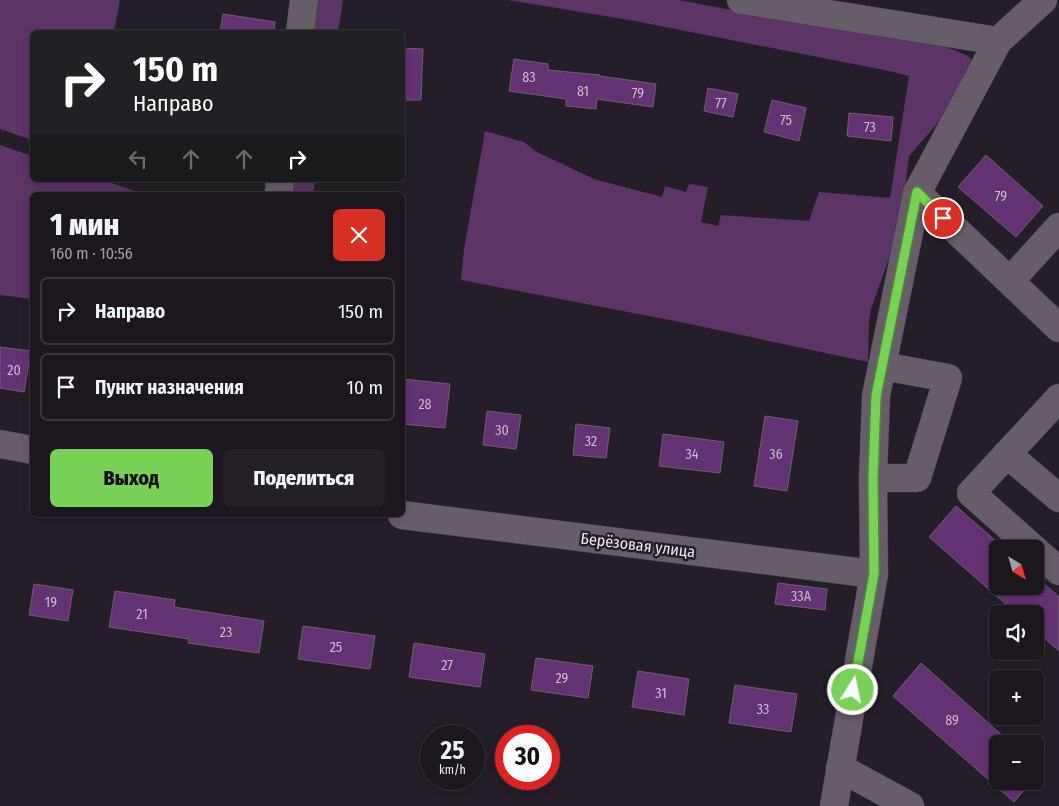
<!DOCTYPE html>
<html lang="ru">
<head>
<meta charset="utf-8">
<style>
	:root { --surface:#1c161e; --page:#251f27; --text:#f1f3f6; --muted:#a09fa4; --line:#3a353c; --accent:#7ad157 }
	body { margin:0; font-family:"Fira Sans Condensed",sans-serif; background:var(--page); color:var(--text); height:100vh; display:flex; flex-direction:column; font-size:19px; white-space:nowrap }
	* { box-sizing:border-box; margin:0 }
	p { font-size:16px; color:var(--muted) }
	.icon { flex:none; width:28px; height:28px; fill:none; stroke:currentColor; stroke-width:2; stroke-linecap:round; stroke-linejoin:round }
	.map { position:relative; flex:1; overflow:hidden }
	.details { position:absolute; left:30px; top:192px; width:375px; height:325px; display:flex; flex-direction:column; background:var(--surface); border-radius:8px; box-shadow:0 2px 8px #0003,0 0 0 1px var(--line) }
	.details>* { flex:none }
	.hud { position:absolute; left:30px; top:30px; width:375px; height:152px; border-radius:8px; box-shadow:0 2px 8px #0003,0 0 0 1px var(--line); background:#202124; color:#fff; overflow:hidden }
	.needle { width:32px; rotate:143deg }
	.fabs { position:absolute; left:989px; top:540px; display:grid; gap:10px }
	.fabs a { display:grid; place-items:center; width:55px; height:55px; border-radius:8px; background:var(--surface); box-shadow:0 2px 8px #0003,0 0 0 1px var(--line); font-size:25px }
	.speed { position:absolute; left:420px; top:725px; display:flex; gap:10px; font-size:25px; font-weight:700; text-align:center }
	.speed>* { display:grid; place-content:center; width:65px; height:65px; border-radius:50%; background:var(--surface); box-shadow:0 2px 8px #0003,0 0 0 1px var(--line); line-height:1 }
	.speed small { font-size:12px; font-weight:400 }
	.speed .limit { border:8px solid #d22; background:#fff; color:#111 }
	.pin { position:absolute; display:grid; place-items:center; width:42px; height:42px; color:#fff; margin:-21px; border:2px solid #fff; border-radius:50%; box-shadow:0 1px 5px #0007 }
	.me { position:absolute; width:55px; margin:-28px; rotate:10deg; stroke-linejoin:round; filter:drop-shadow(0 0 4px #0008) }
	.turn { display:flex; align-items:center; gap:18px; height:105px; padding:0 20px; font-size:22px }
	.turn .icon { width:65px; height:65px; stroke-width:2.5 }
	.turn b { display:block; font-size:35px; line-height:42px }
	.lanes { display:flex; align-items:center; height:48px; padding:0 20px; background:#0003; justify-content:center; gap:25px; direction:ltr }
	.lanes .off { opacity:.35 }
	.round { display:grid; place-items:center; flex:none; width:52px; height:52px; border-radius:8px; background:var(--page) }
	.headline { display:flex; align-items:center; justify-content:space-between; height:85px; padding:0 20px }
	h1 { font-size:30px; font-weight:800; line-height:38px }
	.cta { display:flex; gap:10px; margin-top:auto; padding:10px 20px }
	.cta a { flex:1; height:58px; border-radius:8px; background:var(--accent); color:#111; font-size:20px; font-weight:800; line-height:58px; text-align:center }
	.cta a+a { background:var(--page); color:var(--text) }
	ul { padding:0; list-style:none }
	li { display:flex; align-items:center; gap:15px; height:68px; margin:0 10px 8px; padding:0 10px; border:2px solid var(--line); border-radius:8px }
	li div { flex:1 }
	li b { display:block; font-size:19px }
	li em { font-style:normal }
	.map>svg:first-child { display:block }
	.green { fill:#5a3566 }
	.building { fill:#633273; stroke:#69606c }
	.lines { fill:none; stroke-linecap:round; stroke-linejoin:round }
	.minor-casing { stroke:#3f3941; stroke-width:29 }
	.minor { stroke:#665d69; stroke-width:28 }
	.route-casing { stroke:#4f8839; stroke-width:12 }
	.route { stroke:#7ad157; stroke-width:9 }
	.labels { text-anchor:middle; dominant-baseline:central; stroke-width:5; stroke-linejoin:round; paint-order:stroke }
	.number-label { font-size:14px; fill:#cabad0 }
	.street-label { font-size:16px; fill:#ede8ef; stroke:#251e28 }
</style>
</head>
<body>
<div class="map">
<svg width="1059" height="806" viewBox="0 0 1059 806">
	<rect width="100%" height="100%" fill="#251e28"/>
	<g class="green">
		<polygon points="0,0 120,0 114,32 32,32 32,140 0,129"/>
		<polygon points="310,0 343,0 338,32 305,32"/>
		<polygon points="508,0 679,0 726,9 788,17 929,42 954,50 966,55 971,59 973,65 942,118 909,156 904,199 898,233 871,309 869,320 868,362 680,322 461,280 464,249 485,131 524,142 535,151 594,179 662,197 665,186 686,192 689,184 708,187 701,222 718,226 721,215 809,221 819,192 890,198 909,76 889,71 635,21"/>
		<polygon points="0,145 32,156 32,180 103,180 146,195 32,195 32,299 0,295"/>
		<polygon points="286,180 315,180 313,195 284,195"/>
	</g>
	<g class="building">
		<polygon points="223,14 275,22 274,32 220,32"/>
		<polygon points="402,48 423,49 421,100 402,100"/>
		<polygon points="514,59 548,64 548,70 600,75 600,76 656,84 653,107 597,99 596,109 566,106 566,99 509,91"/>
		<polygon points="708,88 738,94 733,117 704,111"/>
		<polygon points="772,100 806,108 799,141 764,132"/>
		<polygon points="849,113 893,117 891,141 847,136"/>
		<polygon points="986,155 1043,206 1016,237 958,187"/>
		<polygon points="0,347 31,351 24,392 0,388"/>
		<polygon points="402,379 450,384 445,428 402,424"/>
		<polygon points="487,411 521,415 516,449 483,445"/>
		<polygon points="765,416 798,421 787,491 754,486"/>
		<polygon points="576,424 610,428 606,458 573,455"/>
		<polygon points="663,434 724,442 720,473 659,466"/>
		<polygon points="956,506 998,543 998,586 1035,586 1035,576 1059,597 1059,651 1035,630 1035,614 1017,614 929,537"/>
		<polygon points="778,583 827,589 825,610 775,604"/>
		<polygon points="34,584 73,590 68,621 29,615"/>
		<polygon points="115,591 175,600 174,607 264,621 259,653 188,643 189,639 109,627"/>
		<polygon points="303,626 375,636 370,669 298,659"/>
		<polygon points="414,643 485,654 480,687 409,677"/>
		<polygon points="536,658 593,666 588,698 531,690"/>
		<polygon points="921,663 1012,744 998,744 998,781 1032,781 1014,802 893,696"/>
		<polygon points="638,671 689,679 684,715 632,707"/>
		<polygon points="735,685 797,694 791,732 729,723"/>
	</g>
	<g class="lines">
		<defs>
			<g id="minor">
				<polyline points="741,0 998,41"/>
				<polyline points="300,32 304,0"/>
				<polyline points="279,191 280,180"/>
				<polyline points="917,193 1059,328"/>
				<polyline points="1010,281 1059,227"/>
				<polyline points="0,444 32,450"/>
				<polyline points="1007,454 1059,498"/>
				<polyline points="873,478 917,478 948,378 882,366"/>
				<polyline points="402,515 874,574"/>
				<polyline points="1034,549 971,493 1059,398"/>
				<polyline points="1035,550 1059,571"/>
				<polyline points="840,768 910,806"/>
				<polyline points="834,806 874,574 873,478 876,396 917,193 998,41 1043,0"/>
			</g>
		</defs>
		<use href="#minor" class="minor-casing"/>
		<use href="#minor" class="minor"/>
	</g>
	<g class="lines">
		<defs>
			<polyline id="route" points="853,690 874,574 873,478 876,396 917,192 943,218"/>
		</defs>
		<use href="#route" class="route-casing"/>
		<use href="#route" class="route"/>
	</g>
	<g class="labels">
		<g class="number-label">
			<text x="529" y="77">83</text>
			<text x="583" y="91">81</text>
			<text x="638" y="93">79</text>
			<text x="721" y="103">77</text>
			<text x="786" y="120">75</text>
			<text x="870" y="127">73</text>
			<text x="1001" y="196">79</text>
			<text x="14" y="370">20</text>
			<text x="425" y="404">28</text>
			<text x="502" y="430">30</text>
			<text x="591" y="441">32</text>
			<text x="692" y="454">34</text>
			<text x="776" y="454">36</text>
			<text x="801" y="596">33А</text>
			<text x="51" y="602">19</text>
			<text x="142" y="614">21</text>
			<text x="226" y="632">23</text>
			<text x="336" y="647">25</text>
			<text x="447" y="665">27</text>
			<text x="562" y="678">29</text>
			<text x="661" y="693">31</text>
			<text x="763" y="709">33</text>
			<text x="952" y="720">89</text>
		</g>
		<g class="street-label">
			<text transform="translate(638 545) rotate(7)">Берёзовая улица</text>
		</g>
	</g>
</svg>
<div class="fabs">
<a><svg class="needle" viewBox="-14 -14 28 28"><path d="M0-13l5 13h-10z" fill="#e53935"/><path d="M0 13l5-13h-10z" fill="#a09fa4"/></svg></a>
<a><svg class="icon" aria-label="sound" viewBox="0 0 24 24"><path d="M4 9h4l5-4v14l-5-4H4zM17 9q2 3 0 6"/></svg></a>
<a>+</a>
<a>−</a>
</div>
<div class="speed"><div>25<small>km/h</small></div><div class="limit">30</div></div>
<div class="pin" style="left:943px;top:218px;background:#d93025"><svg class="icon" aria-label="arrive" viewBox="0 0 24 24"><path d="M6 21V4h12l-3 4 3 4H6"/></svg></div>
<svg class="me" style="left:853px;top:690px" viewBox="-20 -20 40 40"><circle r="17" fill="#7ad157" stroke="#fff" stroke-width="3"/><path d="M0-11L8 9 0 5-8 9z" fill="#fff"/></svg>
<div class="hud">
<div class="turn"><svg class="icon" aria-label="right" viewBox="0 0 24 24"><path d="M7 20v-9h11M14 6l5 5-5 5"/></svg><div><b>150 m</b>Направо</div></div>
<div class="lanes"><svg class="icon off" aria-label="left" viewBox="0 0 24 24"><path d="M17 20v-9H6M10 6l-5 5 5 5"/></svg><svg class="icon off" aria-label="ahead" viewBox="0 0 24 24"><path d="M12 20V5M6 11l6-6 6 6"/></svg><svg class="icon off" aria-label="ahead" viewBox="0 0 24 24"><path d="M12 20V5M6 11l6-6 6 6"/></svg><svg class="icon" aria-label="right" viewBox="0 0 24 24"><path d="M7 20v-9h11M14 6l5 5-5 5"/></svg></div>
</div>
<section class="details">
<div class="headline"><div><h1>1 мин</h1><p>160 m · 10:56</p></div><a class="round" style="background:#d93025;color:#fff"><svg class="icon" aria-label="close" viewBox="0 0 24 24"><path d="M6 6l12 12M18 6L6 18"/></svg></a></div>
<ul>
<li><svg class="icon" aria-label="right" viewBox="0 0 24 24"><path d="M7 20v-9h11M14 6l5 5-5 5"/></svg><div><b>Направо</b></div><em>150 m</em></li>
<li><svg class="icon" aria-label="arrive" viewBox="0 0 24 24"><path d="M6 21V4h12l-3 4 3 4H6"/></svg><div><b>Пункт назначения</b></div><em>10 m</em></li>
</ul>
<div class="cta"><a>Выход</a><a>Поделиться</a></div>
</section>
</div>
</body>
</html>
